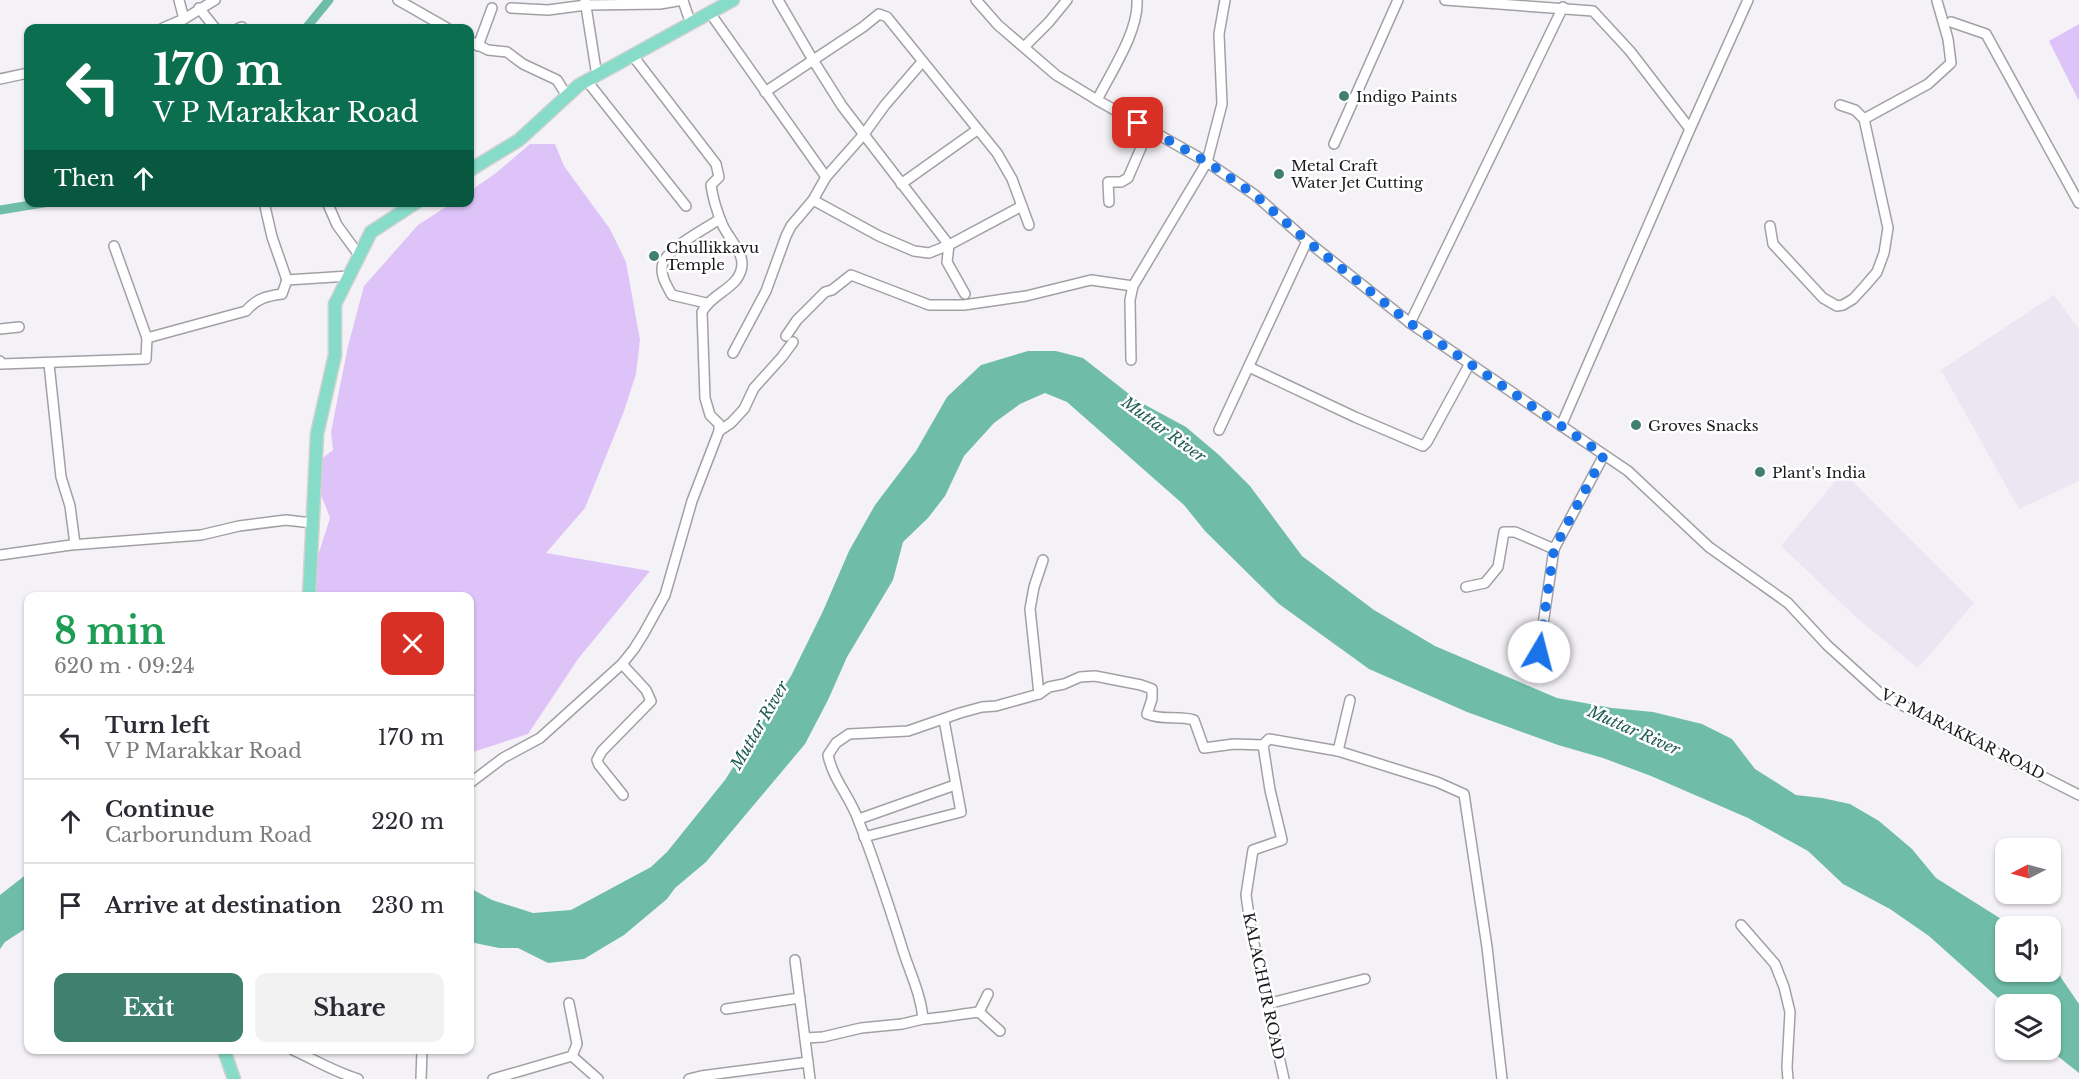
<!DOCTYPE html>
<html lang="en">
<head>
<meta charset="utf-8">
<style>
	:root { --surface:#fff; --page:#f2f2f3; --text:#2b2b33; --muted:#7c7c81; --line:#e1e1e2; --accent:#3f806f }
	body { margin:0; font-family:"Libre Baskerville",serif; background:var(--page); color:var(--text); height:100vh; display:flex; flex-direction:column; font-size:22px; white-space:nowrap }
	* { box-sizing:border-box; margin:0 }
	p { font-size:20px; color:var(--muted) }
	.icon { flex:none; width:33px; height:33px; fill:none; stroke:currentColor; stroke-width:2; stroke-linecap:round; stroke-linejoin:round }
	.map { position:relative; flex:1; overflow:hidden }
	.side { position:absolute; left:24px; top:592px; width:450px; height:462px; display:flex; flex-direction:column; background:var(--surface); border-radius:12px; box-shadow:0 2px 4px #0004 }
	.side>* { flex:none }
	.top-card { position:absolute; left:24px; top:24px; width:450px; height:183px; border-radius:12px; box-shadow:0 2px 4px #0004; background:#0b6e4f; color:#fff; overflow:hidden }
	.needle { width:39px; rotate:264deg }
	.tools { position:absolute; left:1995px; top:838px; display:grid; gap:12px }
	.tools a { display:grid; place-items:center; width:66px; height:66px; border-radius:12px; background:var(--surface); box-shadow:0 2px 4px #0004; font-size:30px }
	.pin { position:absolute; display:grid; place-items:center; width:51px; height:51px; color:#fff; margin:-26px; border-radius:12px; box-shadow:0 3px 9px #0006 }
	.me { position:absolute; width:66px; margin:-33px; rotate:8deg; stroke-linejoin:round; filter:drop-shadow(0 0 4px #0008) }
	.turn { display:flex; align-items:center; gap:21px; height:126px; padding:0 30px; font-size:27px }
	.turn .icon { width:78px; height:78px; stroke-width:2.5 }
	.turn b { display:block; font-size:42px; line-height:51px }
	.then { display:flex; align-items:center; height:57px; padding:0 30px; background:#0003; gap:12px; font-size:22px }
	.round { display:grid; place-items:center; flex:none; width:63px; height:63px; border-radius:12px; background:var(--page) }
	.head { display:flex; align-items:center; justify-content:space-between; height:102px; padding:0 30px }
	h1 { font-size:36px; font-weight:700; line-height:45px; color:#1e9e55 }
	.primary-button { display:flex; gap:12px; margin-top:auto; padding:12px 30px }
	.primary-button a { flex:1; height:69px; border-radius:12px; background:var(--accent); color:#fff; font-size:24px; font-weight:700; line-height:69px; text-align:center }
	.primary-button a+a { background:var(--page); color:var(--text) }
	ul { padding:0; list-style:none }
	li { display:flex; align-items:center; gap:18px; height:84px; padding:0 30px; border-top:2px solid var(--line) }
	li div { flex:1 }
	li b { display:block; font-size:22px }
	li em { font-style:normal }
	.map>svg:first-child { display:block }
	.built { fill:#ece6f3 }
	.green { fill:#dec3f9 }
	.water { fill:#6fbda8 }
	.lines { fill:none; stroke-linecap:round; stroke-linejoin:round }
	.canal { stroke:#6fbda8; stroke-width:9 }
	.minor-casing { stroke:#a2a0a5; stroke-width:12 }
	.major-casing { stroke:#d1d1d1; stroke-width:15 }
	.minor { stroke:#fff; stroke-width:9 }
	.major { stroke:#87dcc9; stroke-width:12 }
	.route { stroke:#1a73e8; stroke-width:10; stroke-dasharray:0 18 }
	.poi-dot { fill:#3f806f; stroke:#fff; stroke-width:2 }
	.labels { text-anchor:middle; dominant-baseline:central; stroke-width:5; stroke-linejoin:round; paint-order:stroke }
	.poi-label { font-size:15px; fill:#1a191b; stroke:#fff; text-anchor:start }
	.street-label { font-size:15px; fill:#1a191b; stroke:#fff }
	.water-label { font-size:16px; font-style:italic; fill:#1e5d4e; stroke:#fff }
</style>
</head>
<body>
<div class="map">
<svg width="2079" height="1079" viewBox="0 0 2079 1079">
	<rect width="100%" height="100%" fill="#f5f2f7"/>
	<g class="built">
		<polygon points="2054,295 2079,329 2079,481 2019,509 1941,370"/>
		<polygon points="1843,472 1974,603 1918,668 1859,620 1781,546"/>
	</g>
	<g class="green">
		<polygon points="2079,24 2079,101 2049,41"/>
		<polygon points="530,144 555,144 564,166 610,229 626,262 640,340 636,374 623,414 585,508 546,553 650,571 578,659 528,734 473,752 470,755 470,597 317,597 315,565 330,518 320,492 315,464 333,450 331,432 348,346 364,286 418,225 452,203 470,202 470,191 496,173"/>
	</g>
	<g class="water">
		<polygon points="1028,351 1056,351 1083,358 1138,401 1186,427 1219,455 1250,486 1302,556 1374,610 1435,646 1557,698 1612,708 1653,712 1702,724 1732,739 1755,769 1796,795 1822,798 1850,804 1879,821 1912,849 1936,878 2014,927 2006,927 2006,972 2050,972 2051,963 2079,1004 2079,1073 2050,1050 2050,1005 2006,1005 1929,936 1890,909 1843,884 1808,851 1748,818 1651,776 1603,758 1558,745 1467,712 1369,669 1279,604 1205,531 1184,505 1067,402 1045,393 1020,404 994,423 964,456 945,496 928,518 903,542 893,580 847,657 828,700 805,744 706,862 675,888 667,899 624,935 584,959 548,963 518,948 499,948 470,942 470,888 492,900 533,913 571,910 651,867 667,852 725,780 791,676 823,611 849,551 875,505 916,451 947,397 981,365"/>
		<polygon points="28,873 28,927 5,942 0,949 0,895"/>
	</g>
	<g class="lines">
		<g class="canal">
			<polyline points="306,28 329,0"/>
			<polyline points="0,210 49,202"/>
		</g>
		<defs>
			<g id="minor">
				<polyline points="179,0 184,19"/>
				<polyline points="398,0 447,28"/>
				<polyline points="585,0 597,76"/>
				<polyline points="778,0 813,60 842,106 949,245 947,262 965,294"/>
				<polyline points="976,0 998,25 1056,75 1097,100 1207,162 1255,195 1307,241 1410,323 1628,471 1709,547 1788,603 1827,645 1882,695 2079,795"/>
				<polyline points="1445,0 1593,11 1630,51 1690,129"/>
				<polyline points="683,1 691,24"/>
				<polyline points="199,8 215,28"/>
				<polyline points="511,8 548,10 586,5 660,4 683,0"/>
				<polyline points="710,13 826,177"/>
				<polyline points="1951,22 1986,34 2079,203"/>
				<polyline points="163,28 184,19 215,0"/>
				<polyline points="239,28 242,27"/>
				<polyline points="470,41 488,50 507,52 523,64 557,80 567,96"/>
				<polyline points="478,46 492,8"/>
				<polyline points="1024,47 1049,22 1067,0"/>
				<polyline points="0,79 28,73"/>
				<polyline points="587,81 686,206"/>
				<polyline points="765,92 863,27 879,14 887,17 997,153 1012,179 1029,225"/>
				<path d="M 1097,100 C 1111,72 1139,31 1137,0"/>
				<polyline points="1864,119 1928,84 1951,63 1948,39 1937,1"/>
				<polyline points="1334,144 1398,0"/>
				<polyline points="901,184 977,130"/>
				<polyline points="813,200 879,236 914,251 929,253 949,245 1022,206"/>
				<polyline points="264,202 272,237 287,280"/>
				<polyline points="327,202 337,225 359,255"/>
				<polyline points="1109,202 1108,182 1121,182 1128,178 1149,129"/>
				<polyline points="1770,226 1773,244 1823,298 1837,306 1843,305 1853,299 1865,286 1877,272 1884,253 1888,228 1864,119 1855,110 1840,105"/>
				<polyline points="114,246 147,338"/>
				<path d="M 706,303 L 672,295 C 667,286 659,274 663,263 C 668,248 706,228 720,219"/>
				<polyline points="1410,323 1563,7"/>
				<polyline points="0,329 19,327"/>
				<polyline points="786,336 797,320 825,292 832,290 851,275 929,305 964,305 1026,296 1091,280 1133,286"/>
				<polyline points="733,353 766,291 786,236 791,226 813,200 826,177 864,134 885,105 922,62"/>
				<polyline points="1131,360 1130,300 1133,286 1207,162 1222,104 1219,34 1225,0"/>
				<path d="M 0,361 L 1,364 L 146,359 L 147,338 L 246,311 C 256,299 266,296 282,294 L 287,280 L 349,276"/>
				<polyline points="49,364 61,477 70,506 75,544"/>
				<polyline points="1249,367 1355,417 1423,446 1427,442 1469,365"/>
				<polyline points="1561,426 1690,129 1748,0"/>
				<polyline points="1219,430 1307,241"/>
				<polyline points="719,431 731,423 744,409 754,388 782,357 793,342"/>
				<polyline points="0,555 71,545 201,535 239,526 286,520 312,523"/>
				<polyline points="1466,587 1485,583 1498,567 1504,532 1515,532 1554,549"/>
				<polyline points="1539,652 1554,549 1604,455"/>
				<polyline points="622,664 646,690 651,701 602,751 597,760 599,765 623,795"/>
				<polyline points="1039,694 1030,609 1034,587 1043,560"/>
				<polyline points="1338,751 1350,700"/>
				<path d="M 470,783 L 503,758 L 540,738 L 622,664 L 634,649 L 644,633 L 665,595 L 692,501 L 719,431 L 719,424 L 710,415 L 705,398 L 702,312 C 710,297 726,292 736,280 C 752,259 732,244 723,226 C 717,212 713,200 711,185 L 719,177 L 716,164 L 633,56"/>
				<polyline points="859,819 955,785"/>
				<polyline points="864,837 961,812 944,720"/>
				<polyline points="1741,925 1775,964 1784,987 1790,1012 1787,1067 1788,1079"/>
				<polyline points="795,960 810,1079"/>
				<polyline points="1267,1004 1365,979"/>
				<polyline points="726,1009 800,998"/>
				<polyline points="979,1012 988,994"/>
				<path d="M 1000,1031 L 979,1012 C 960,1014 942,1018 923,1019 C 921,993 908,969 901,944 C 888,903 875,862 859,822 C 851,798 833,780 828,755 L 836,743 L 849,734 L 908,731 L 960,713 L 982,707 L 996,706 L 1039,694 L 1049,687 L 1064,684 L 1080,677 L 1095,676 L 1141,685 L 1152,689 L 1152,699 L 1147,714 C 1163,721 1177,715 1194,720 L 1204,748 L 1234,744 L 1263,745"/>
				<polyline points="805,1038 823,1037 861,1028 902,1024 923,1019"/>
				<path d="M 293,1050 C 315,1060 335,1072 358,1079"/>
				<polyline points="572,1056 598,1079"/>
				<polyline points="421,1079 422,1050"/>
				<polyline points="493,1079 572,1056 577,1044 569,1003"/>
				<polyline points="689,1079 701,1076 808,1062"/>
				<polyline points="1284,1079 1251,930 1246,895 1253,850 1282,840 1270,790 1263,745 1269,739 1338,751 1437,782 1464,794 1487,947 1502,1079"/>
			</g>
			<g id="major">
				<polyline points="470,170 519,140 579,85 733,0"/>
				<polyline points="309,597 317,434 335,355 335,304 371,232 417,202"/>
				<polyline points="224,1050 234,1079"/>
			</g>
		</defs>
		<use href="#minor" class="minor-casing"/>
		<use href="#major" class="major-casing"/>
		<use href="#minor" class="minor"/>
		<use href="#major" class="major"/>
	</g>
	<g class="lines">
		<polyline class="route" points="1138,123 1207,162 1255,195 1307,241 1410,323 1604,455 1554,549 1539,652"/>
	</g>
	<g class="poi-dot">
		<circle cx="1344" cy="96" r="6"/>
		<circle cx="1279" cy="174" r="6"/>
		<circle cx="654" cy="256" r="6"/>
		<circle cx="1636" cy="425" r="6"/>
		<circle cx="1760" cy="472" r="6"/>
	</g>
	<g class="labels">
		<g class="poi-label">
			<text x="1356" y="96">Indigo Paints</text>
			<text x="1291" y="165">Metal Craft<tspan x="1291" dy="17">Water Jet Cutting</tspan></text>
			<text x="666" y="247">Chullikkavu<tspan x="666" dy="17">Temple</tspan></text>
			<text x="1648" y="425">Groves Snacks</text>
			<text x="1772" y="472">Plant's India</text>
		</g>
		<g class="street-label">
			<text transform="translate(1963 734) rotate(27)">V P MARAKKAR ROAD</text>
			<text transform="translate(1264 986) rotate(78)">KALACHUR ROAD</text>
		</g>
		<g class="water-label">
			<text transform="translate(1164 429) rotate(36)">Muttar River</text>
			<text transform="translate(759 725) rotate(-60)">Muttar River</text>
			<text transform="translate(1634 730) rotate(24)">Muttar River</text>
		</g>
	</g>
</svg>
<div class="tools">
<a><svg class="needle" viewBox="-14 -14 28 28"><path d="M0-13l5 13h-10z" fill="#e53935"/><path d="M0 13l5-13h-10z" fill="#7c7c81"/></svg></a>
<a><svg class="icon" aria-label="sound" viewBox="0 0 24 24"><path d="M4 9h4l5-4v14l-5-4H4zM17 9q2 3 0 6"/></svg></a>
<a><svg class="icon" aria-label="layers" viewBox="0 0 24 24"><path d="M12 4l9 5-9 5-9-5zM3 14l9 5 9-5"/></svg></a>
</div>
<div class="pin" style="left:1138px;top:123px;background:#d93025"><svg class="icon" aria-label="arrive" viewBox="0 0 24 24"><path d="M6 21V4h12l-3 4 3 4H6"/></svg></div>
<svg class="me" style="left:1539px;top:652px" viewBox="-20 -20 40 40"><circle r="19" fill="#fff"/><path d="M0-13L10 11 0 6-10 11z" fill="#1a73e8"/></svg>
<div class="top-card">
<div class="turn"><svg class="icon" aria-label="left" viewBox="0 0 24 24"><path d="M17 20v-9H6M10 6l-5 5 5 5"/></svg><div><b>170 m</b>V P Marakkar Road</div></div>
<div class="then">Then<svg class="icon" aria-label="ahead" viewBox="0 0 24 24"><path d="M12 20V5M6 11l6-6 6 6"/></svg></div>
</div>
<section class="side">
<div class="head"><div><h1>8 min</h1><p>620 m · 09:24</p></div><a class="round" style="background:#d93025;color:#fff"><svg class="icon" aria-label="close" viewBox="0 0 24 24"><path d="M6 6l12 12M18 6L6 18"/></svg></a></div>
<ul>
<li><svg class="icon" aria-label="left" viewBox="0 0 24 24"><path d="M17 20v-9H6M10 6l-5 5 5 5"/></svg><div><b>Turn left</b><p>V P Marakkar Road</p></div><em>170 m</em></li>
<li><svg class="icon" aria-label="ahead" viewBox="0 0 24 24"><path d="M12 20V5M6 11l6-6 6 6"/></svg><div><b>Continue</b><p>Carborundum Road</p></div><em>220 m</em></li>
<li><svg class="icon" aria-label="arrive" viewBox="0 0 24 24"><path d="M6 21V4h12l-3 4 3 4H6"/></svg><div><b>Arrive at destination</b></div><em>230 m</em></li>
</ul>
<div class="primary-button"><a>Exit</a><a>Share</a></div>
</section>
</div>
</body>
</html>
